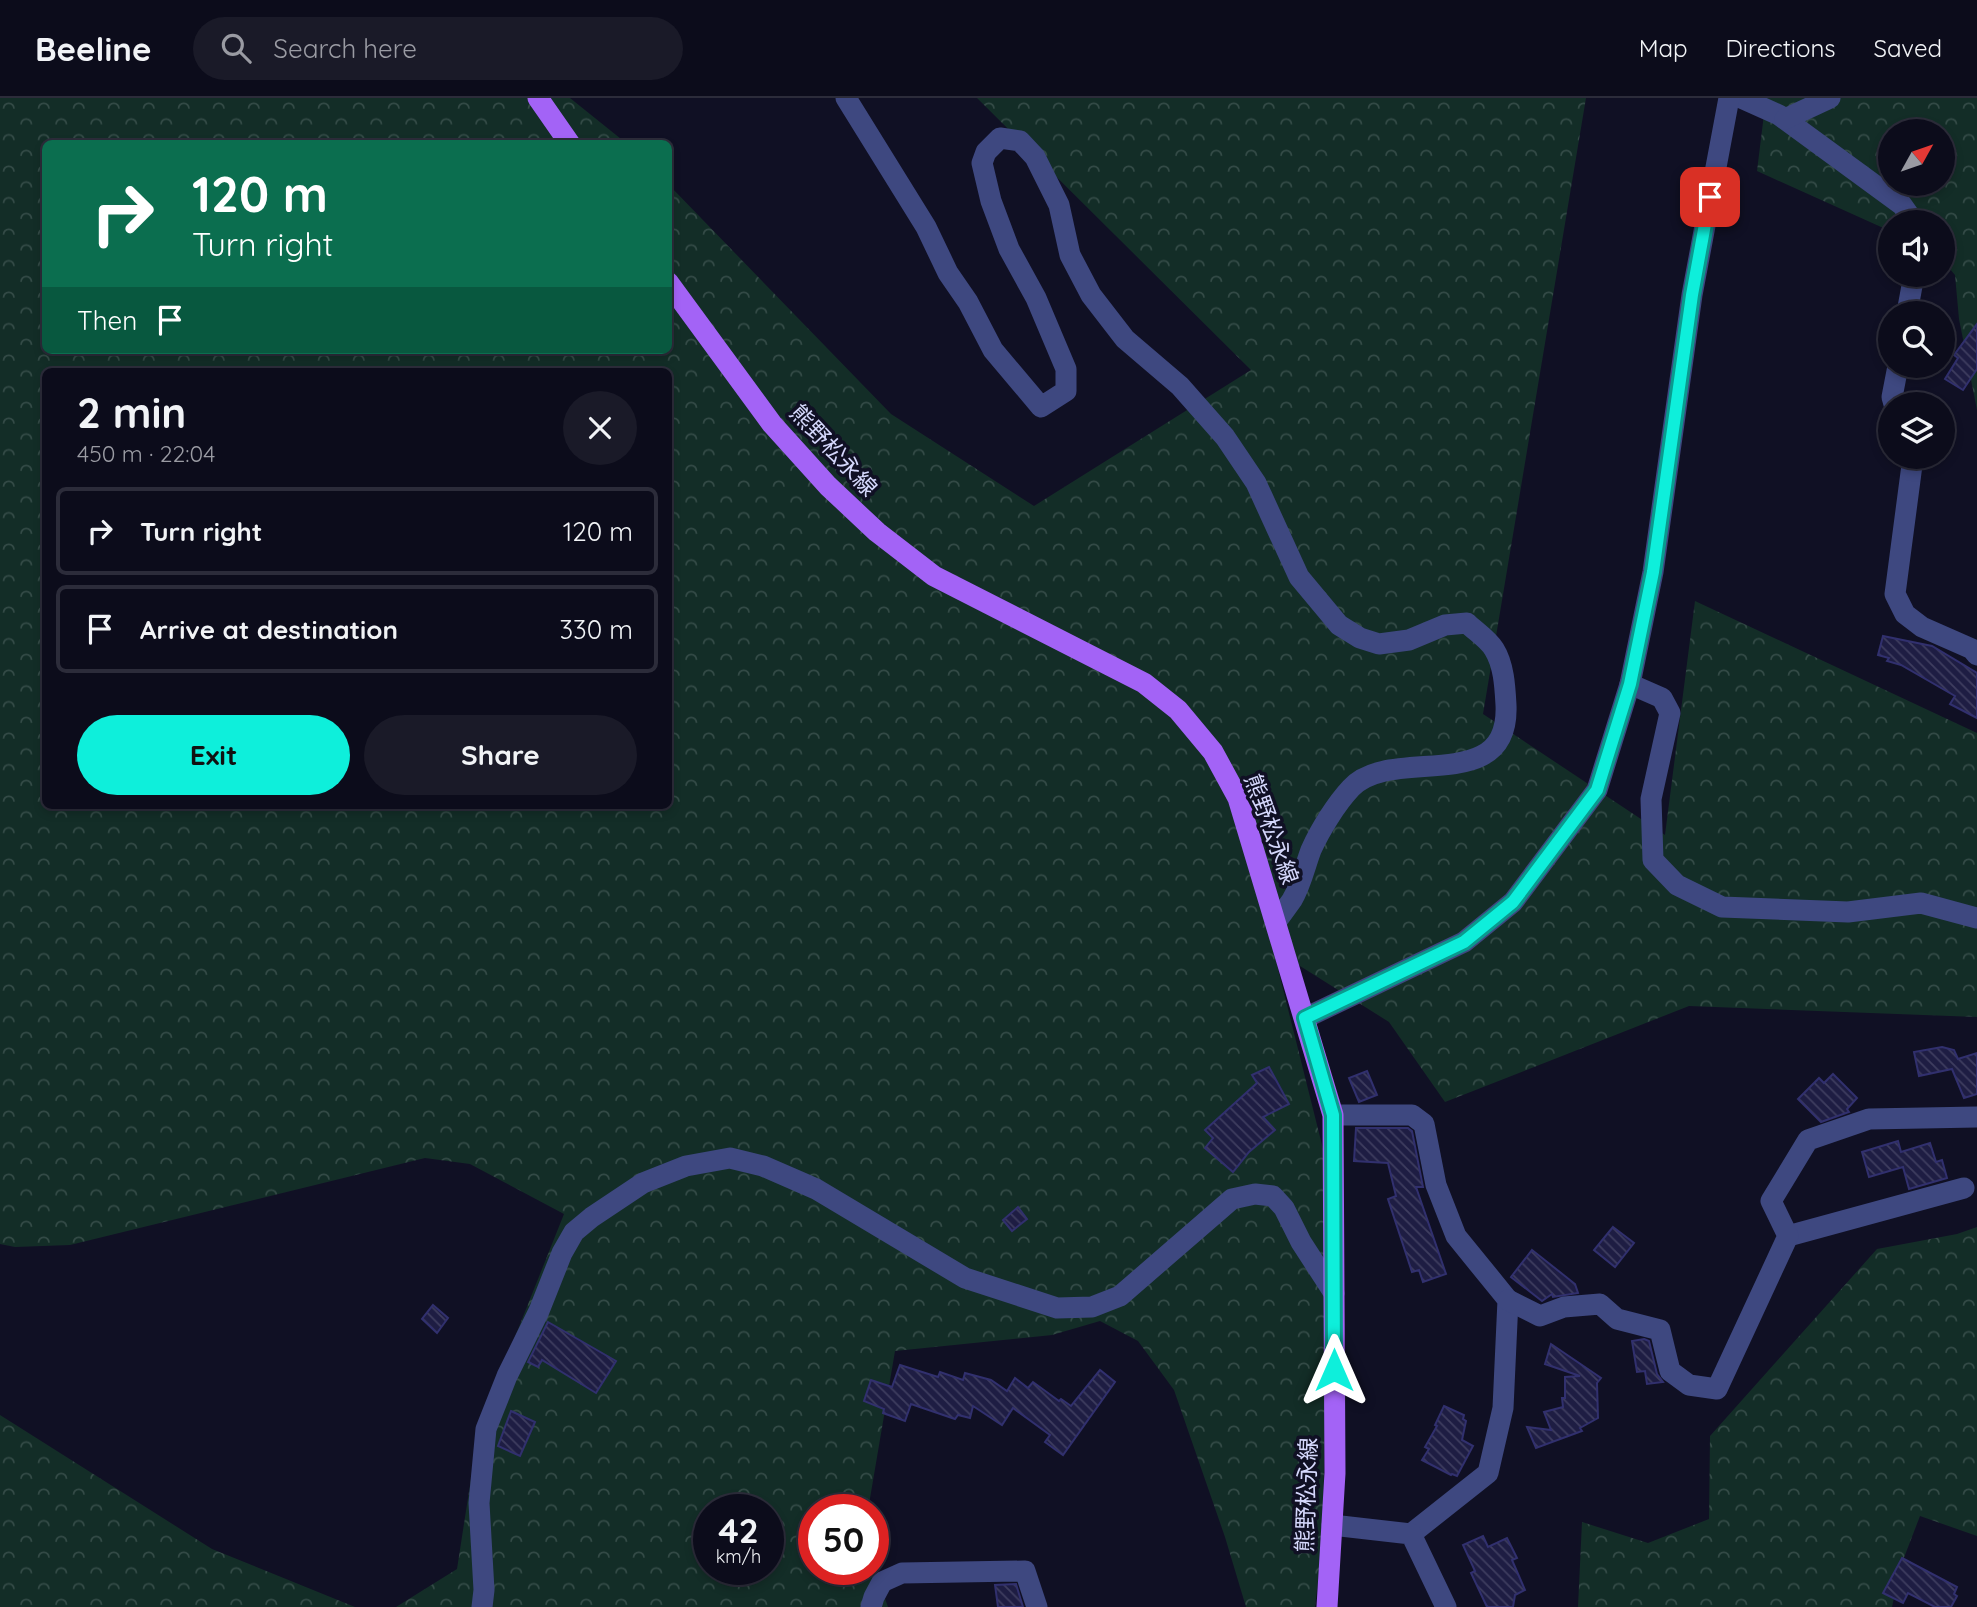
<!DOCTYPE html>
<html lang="en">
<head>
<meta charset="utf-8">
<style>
	:root { --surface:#0c0c1b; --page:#1a1a28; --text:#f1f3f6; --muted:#9a9ba3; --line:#2c2c3a; --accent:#0eefdb }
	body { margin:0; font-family:Quicksand,"Noto Sans JP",sans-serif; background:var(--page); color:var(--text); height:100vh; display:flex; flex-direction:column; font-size:26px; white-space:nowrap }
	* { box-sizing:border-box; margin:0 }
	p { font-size:23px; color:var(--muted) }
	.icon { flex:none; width:38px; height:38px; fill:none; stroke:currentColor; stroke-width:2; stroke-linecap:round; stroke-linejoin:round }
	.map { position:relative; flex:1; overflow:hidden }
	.panel { position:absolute; left:42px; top:270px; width:630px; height:441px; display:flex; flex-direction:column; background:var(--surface); border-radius:10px; box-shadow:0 4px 10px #0003,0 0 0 2px var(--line) }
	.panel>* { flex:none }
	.hud { position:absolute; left:42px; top:42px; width:630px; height:214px; border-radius:10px; box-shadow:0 4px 10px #0003,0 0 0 2px var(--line); background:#0b6e4f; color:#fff; overflow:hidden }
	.needle { width:46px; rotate:50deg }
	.fabs { position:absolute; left:1878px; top:21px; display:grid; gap:14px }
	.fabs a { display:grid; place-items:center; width:77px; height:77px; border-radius:50%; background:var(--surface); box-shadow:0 4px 10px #0003,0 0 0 2px var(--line); font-size:35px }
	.speed { position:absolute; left:693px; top:1396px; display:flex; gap:14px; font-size:35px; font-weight:700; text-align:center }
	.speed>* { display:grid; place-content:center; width:91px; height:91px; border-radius:50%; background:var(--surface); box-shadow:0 4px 10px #0003,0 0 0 2px var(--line); line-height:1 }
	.speed small { font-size:18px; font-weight:400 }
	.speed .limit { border:10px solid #d22; background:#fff; color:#111 }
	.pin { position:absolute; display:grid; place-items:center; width:60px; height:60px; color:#fff; margin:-30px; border-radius:14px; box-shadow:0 4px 10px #0006 }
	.me { position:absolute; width:77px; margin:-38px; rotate:0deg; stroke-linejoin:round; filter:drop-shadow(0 0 5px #0008) }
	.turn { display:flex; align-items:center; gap:24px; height:147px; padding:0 35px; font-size:32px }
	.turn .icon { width:91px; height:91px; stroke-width:2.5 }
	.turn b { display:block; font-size:49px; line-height:60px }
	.then { display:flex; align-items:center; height:66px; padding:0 35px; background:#0003; gap:14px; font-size:26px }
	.round { display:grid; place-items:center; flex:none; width:74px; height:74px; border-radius:37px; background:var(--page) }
	.overview { display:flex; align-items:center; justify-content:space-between; height:119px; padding:0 35px }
	h1 { font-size:42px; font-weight:800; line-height:52px }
	.primary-button { display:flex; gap:14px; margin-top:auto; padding:14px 35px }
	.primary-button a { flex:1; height:80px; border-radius:42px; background:var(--accent); color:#111; font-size:28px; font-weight:800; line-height:80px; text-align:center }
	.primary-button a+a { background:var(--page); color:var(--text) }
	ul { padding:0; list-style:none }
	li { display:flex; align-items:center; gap:21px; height:88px; margin:0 14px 10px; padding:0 21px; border:4px solid var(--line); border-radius:10px }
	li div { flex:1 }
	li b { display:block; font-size:26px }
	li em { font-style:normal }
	header { display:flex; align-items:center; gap:42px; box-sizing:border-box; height:98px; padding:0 35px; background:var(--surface); border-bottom:2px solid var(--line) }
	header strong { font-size:33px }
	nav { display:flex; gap:38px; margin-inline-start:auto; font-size:24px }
	.search { width:490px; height:63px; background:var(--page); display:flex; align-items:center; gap:18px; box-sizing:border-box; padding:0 24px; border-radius:38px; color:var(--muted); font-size:26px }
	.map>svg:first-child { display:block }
	.forest { fill:url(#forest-crowns); fill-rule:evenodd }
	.building { fill:url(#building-back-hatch); stroke:#31306e; stroke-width:2 }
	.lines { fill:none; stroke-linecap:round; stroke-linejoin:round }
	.minor { stroke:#3e4880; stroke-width:21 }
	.major { stroke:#a363f6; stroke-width:21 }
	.route-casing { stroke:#099b8e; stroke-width:18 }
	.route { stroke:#0eefdb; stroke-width:12 }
	.labels { text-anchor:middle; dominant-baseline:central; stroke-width:7; stroke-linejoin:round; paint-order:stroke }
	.street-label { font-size:23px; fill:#d5d8fc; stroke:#101024 }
</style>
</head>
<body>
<header>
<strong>Beeline</strong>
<div class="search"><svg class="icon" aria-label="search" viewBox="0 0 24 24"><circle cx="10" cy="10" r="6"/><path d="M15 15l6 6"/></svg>Search here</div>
<nav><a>Map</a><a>Directions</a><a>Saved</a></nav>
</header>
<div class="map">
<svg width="1977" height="1509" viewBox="0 0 1977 1509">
	<defs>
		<pattern id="forest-crowns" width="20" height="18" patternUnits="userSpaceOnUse" patternTransform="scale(1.75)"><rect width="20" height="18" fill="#132d27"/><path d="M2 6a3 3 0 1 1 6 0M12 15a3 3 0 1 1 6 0" fill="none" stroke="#344b47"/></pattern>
		<pattern id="building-back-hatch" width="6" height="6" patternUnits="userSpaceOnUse" patternTransform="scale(1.75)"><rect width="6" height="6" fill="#1e1d43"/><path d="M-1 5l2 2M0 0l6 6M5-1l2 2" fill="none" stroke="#3e3d5f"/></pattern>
	</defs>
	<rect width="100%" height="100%" fill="#101024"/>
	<g class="forest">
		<path d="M 0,0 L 570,0 L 626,45 L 46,46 L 46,252 L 668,252 L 669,87 L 891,316 L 1034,408 L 1251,272 L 977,0 L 1586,0 L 1483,616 L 1665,737 L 1695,503 L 1977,635 L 1977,919 L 1689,908 L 1445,1004 L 1389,924 L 1273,851 L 1328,1071 L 1323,1437 L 1315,1509 L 1246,1509 L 1225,1439 L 1174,1292 L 1138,1243 L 1100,1223 L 1052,1237 L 895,1253 L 868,1412 L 814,1412 L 814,1472 L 873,1472 L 873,1467 L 888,1509 L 396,1509 L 457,1471 L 479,1329 L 564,1116 L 470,1066 L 425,1060 L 70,1147 L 15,1149 L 0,1146 ZM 46,273 L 668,273 L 668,707 L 46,707 ZM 709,1412 L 768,1412 L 768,1472 L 709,1472 Z"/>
		<path d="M 1766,0 L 1977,0 L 1977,312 L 1959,221 L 1955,177 L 1943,163 L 1942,124 L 1890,124 L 1890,133 L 1757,73 ZM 1890,33 L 1942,33 L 1942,86 L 1890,86 Z"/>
		<polygon points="1977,1129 1977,1438 1920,1418 1900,1470 1892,1509 1578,1509 1582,1424 1648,1445 1709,1421 1710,1338 1877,1151 1957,1136"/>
		<polygon points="0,1317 212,1451 355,1509 0,1509"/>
	</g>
	<g class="building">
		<polygon points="1977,226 1977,271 1963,292 1945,281 1958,260 1954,257"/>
		<polygon points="1883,538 1932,548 1977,575 1977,620 1950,606 1955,598 1901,567 1887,563 1889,560 1878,557"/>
		<polygon points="1942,949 1954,952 1958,961 1977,955 1977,996 1964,1000 1952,971 1919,978 1914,954"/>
		<polygon points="1269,969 1289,1006 1263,1019 1275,1032 1249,1054 1233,1074 1205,1050 1213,1040 1205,1032 1257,985 1252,977"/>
		<polygon points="1367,973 1377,997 1359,1004 1349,980"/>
		<polygon points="1833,976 1857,1000 1847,1011 1849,1014 1821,1024 1798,1001 1819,980 1824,985"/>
		<polygon points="1356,1030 1408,1030 1412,1033 1423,1089 1416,1089 1446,1176 1423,1184 1419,1172 1412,1174 1388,1101 1396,1098 1388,1065 1354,1063"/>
		<polygon points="1898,1043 1901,1054 1930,1045 1936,1064 1942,1062 1947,1080 1909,1091 1903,1069 1869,1079 1862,1054"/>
		<polygon points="1018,1109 1027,1121 1012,1133 1003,1122"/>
		<polygon points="1613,1129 1634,1145 1615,1169 1594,1152"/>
		<polygon points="1532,1152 1575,1186 1578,1195 1553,1199 1552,1196 1542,1203 1511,1179"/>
		<polygon points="433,1207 448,1220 437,1235 422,1221"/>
		<polygon points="548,1224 616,1263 596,1295 542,1262 538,1269 528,1264"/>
		<polygon points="1644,1241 1649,1243 1657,1276 1663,1284 1647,1286 1645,1273 1637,1274 1632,1243"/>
		<polygon points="1551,1246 1601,1280 1597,1285 1598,1320 1580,1330 1582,1333 1536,1350 1527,1329 1551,1332 1544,1314 1563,1309 1562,1300 1565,1300 1565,1279 1580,1278 1545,1266"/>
		<polygon points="900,1267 938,1279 940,1274 963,1282 965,1275 991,1282 1007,1293 1015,1280 1028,1290 1033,1284 1059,1303 1061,1301 1071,1308 1100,1272 1115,1284 1063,1357 1045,1344 1050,1337 1013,1310 1002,1327 973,1308 970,1320 958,1317 955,1321 911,1306 905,1323 883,1315 884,1311 864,1303 871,1282 892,1289"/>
		<polygon points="1444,1308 1464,1317 1463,1321 1466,1323 1462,1342 1473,1348 1457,1378 1452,1376 1451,1377 1422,1362 1429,1351 1425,1349 1437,1328 1435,1327"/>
		<polygon points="511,1313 535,1324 520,1358 498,1348"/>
		<polygon points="1483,1438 1488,1449 1507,1440 1517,1460 1512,1462 1525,1492 1515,1497 1513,1509 1487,1509 1471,1475 1475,1473 1463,1447"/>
		<polygon points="1902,1460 1957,1489 1954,1496 1957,1498 1951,1509 1935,1509 1908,1495 1903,1505 1883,1495"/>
		<polygon points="1016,1486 1023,1509 998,1509 995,1487"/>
	</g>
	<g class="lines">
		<g class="minor">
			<path d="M 846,0 L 926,129 L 948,175 L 968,204 L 993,252 L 1041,309 L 1066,293 L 1066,271 L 1036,200 L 1009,151 L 991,103 L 982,65 L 986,54 L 1000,40 L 1020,43 L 1035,59 L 1059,107 L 1070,157 L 1091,197 L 1125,241 L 1180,288 L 1225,339 L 1256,385 L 1299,479 L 1339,527 L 1360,540 L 1379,546 L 1409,542 L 1445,527 L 1467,525 C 1475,533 1488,541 1494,551 C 1504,567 1505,589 1506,607 C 1510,700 1391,646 1351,690 C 1336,706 1320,732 1311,752 C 1305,768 1301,787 1292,802 C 1287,809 1282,816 1276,824"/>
			<polyline points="1741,0 1779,17 1902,107 1914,124"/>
			<polyline points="1785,21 1830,0"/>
			<polyline points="1907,215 1914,177"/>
			<polyline points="1894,306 1892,299 1898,268"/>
			<polyline points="1909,359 1912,367 1895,496 1905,516 1922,529 1972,551 1977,557"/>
			<polyline points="1630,586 1662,600 1670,615 1651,701 1653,762 1677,787 1722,809 1848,814 1921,805 1977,820"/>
			<polyline points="1305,920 1464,844 1513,804 1597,692 1630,586 1653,474 1692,197 1729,0"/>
			<polyline points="1333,1017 1412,1017 1424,1026 1436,1087 1456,1138 1508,1202 1503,1310 1488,1375 1411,1436"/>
			<polyline points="1788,1138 1964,1090"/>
			<polyline points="1508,1202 1540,1218 1564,1209 1600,1206 1617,1221 1660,1232 1670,1273 1689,1287 1717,1291 1788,1138 1771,1103 1808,1042 1869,1021 1977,1019"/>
			<polyline points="1332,1427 1411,1436 1446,1509"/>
			<polyline points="482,1509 484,1492 479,1405 486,1331 507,1278 539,1213 562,1155 574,1134 592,1119 643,1085 686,1068 730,1060 763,1068 816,1091 965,1180 1057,1210 1092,1209 1120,1198 1232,1101 1255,1096 1273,1098 1284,1110 1301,1144 1334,1195"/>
			<polyline points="871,1509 874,1499 882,1484 902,1475 1025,1473 1037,1509"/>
		</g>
		<g class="major">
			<polyline points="538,0 570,46"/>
			<polyline points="668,184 772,326 828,388 877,434 934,478 1144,585 1178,612 1213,654 1238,700 1333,1017 1335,1375 1327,1509"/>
		</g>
	</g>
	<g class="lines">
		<defs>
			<polyline id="route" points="1334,1272 1333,1017 1305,920 1464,844 1513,804 1597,692 1630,586 1653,474 1692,197 1710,99"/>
		</defs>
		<use href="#route" class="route-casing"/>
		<use href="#route" class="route"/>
	</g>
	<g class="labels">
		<g class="street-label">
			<text transform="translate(834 352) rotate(47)">熊野松永線</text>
			<text transform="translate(1272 731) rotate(70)">熊野松永線</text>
			<text transform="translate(1306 1397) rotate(-88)">熊野松永線</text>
		</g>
	</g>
</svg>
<div class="fabs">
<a><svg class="needle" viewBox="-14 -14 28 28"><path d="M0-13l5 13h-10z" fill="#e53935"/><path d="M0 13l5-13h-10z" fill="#9a9ba3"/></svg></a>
<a><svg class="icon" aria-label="sound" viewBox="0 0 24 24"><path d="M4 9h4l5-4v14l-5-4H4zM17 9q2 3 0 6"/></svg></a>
<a><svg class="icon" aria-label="search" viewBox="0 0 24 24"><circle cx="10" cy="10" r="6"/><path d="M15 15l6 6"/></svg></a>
<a><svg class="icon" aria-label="layers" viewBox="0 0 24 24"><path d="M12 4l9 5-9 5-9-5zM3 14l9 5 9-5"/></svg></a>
</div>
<div class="speed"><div>42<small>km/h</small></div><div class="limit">50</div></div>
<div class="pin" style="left:1710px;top:99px;background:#d93025"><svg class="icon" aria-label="arrive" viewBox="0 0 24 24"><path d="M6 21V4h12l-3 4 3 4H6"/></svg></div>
<svg class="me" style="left:1334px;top:1272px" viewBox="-20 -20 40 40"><path d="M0-17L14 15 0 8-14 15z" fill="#0eefdb" stroke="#fff" stroke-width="4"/></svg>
<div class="hud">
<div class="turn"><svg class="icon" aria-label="right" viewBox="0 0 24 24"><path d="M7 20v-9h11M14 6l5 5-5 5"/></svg><div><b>120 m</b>Turn right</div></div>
<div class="then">Then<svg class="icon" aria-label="arrive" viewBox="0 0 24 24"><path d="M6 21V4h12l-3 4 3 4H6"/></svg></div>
</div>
<section class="panel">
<div class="overview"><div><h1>2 min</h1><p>450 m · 22:04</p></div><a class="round"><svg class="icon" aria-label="close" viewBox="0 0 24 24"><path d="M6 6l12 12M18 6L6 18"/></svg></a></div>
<ul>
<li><svg class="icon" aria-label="right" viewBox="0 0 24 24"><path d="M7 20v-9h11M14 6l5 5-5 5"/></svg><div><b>Turn right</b></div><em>120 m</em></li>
<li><svg class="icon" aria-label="arrive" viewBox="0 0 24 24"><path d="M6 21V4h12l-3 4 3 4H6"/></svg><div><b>Arrive at destination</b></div><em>330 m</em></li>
</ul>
<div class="primary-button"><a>Exit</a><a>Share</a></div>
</section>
</div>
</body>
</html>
